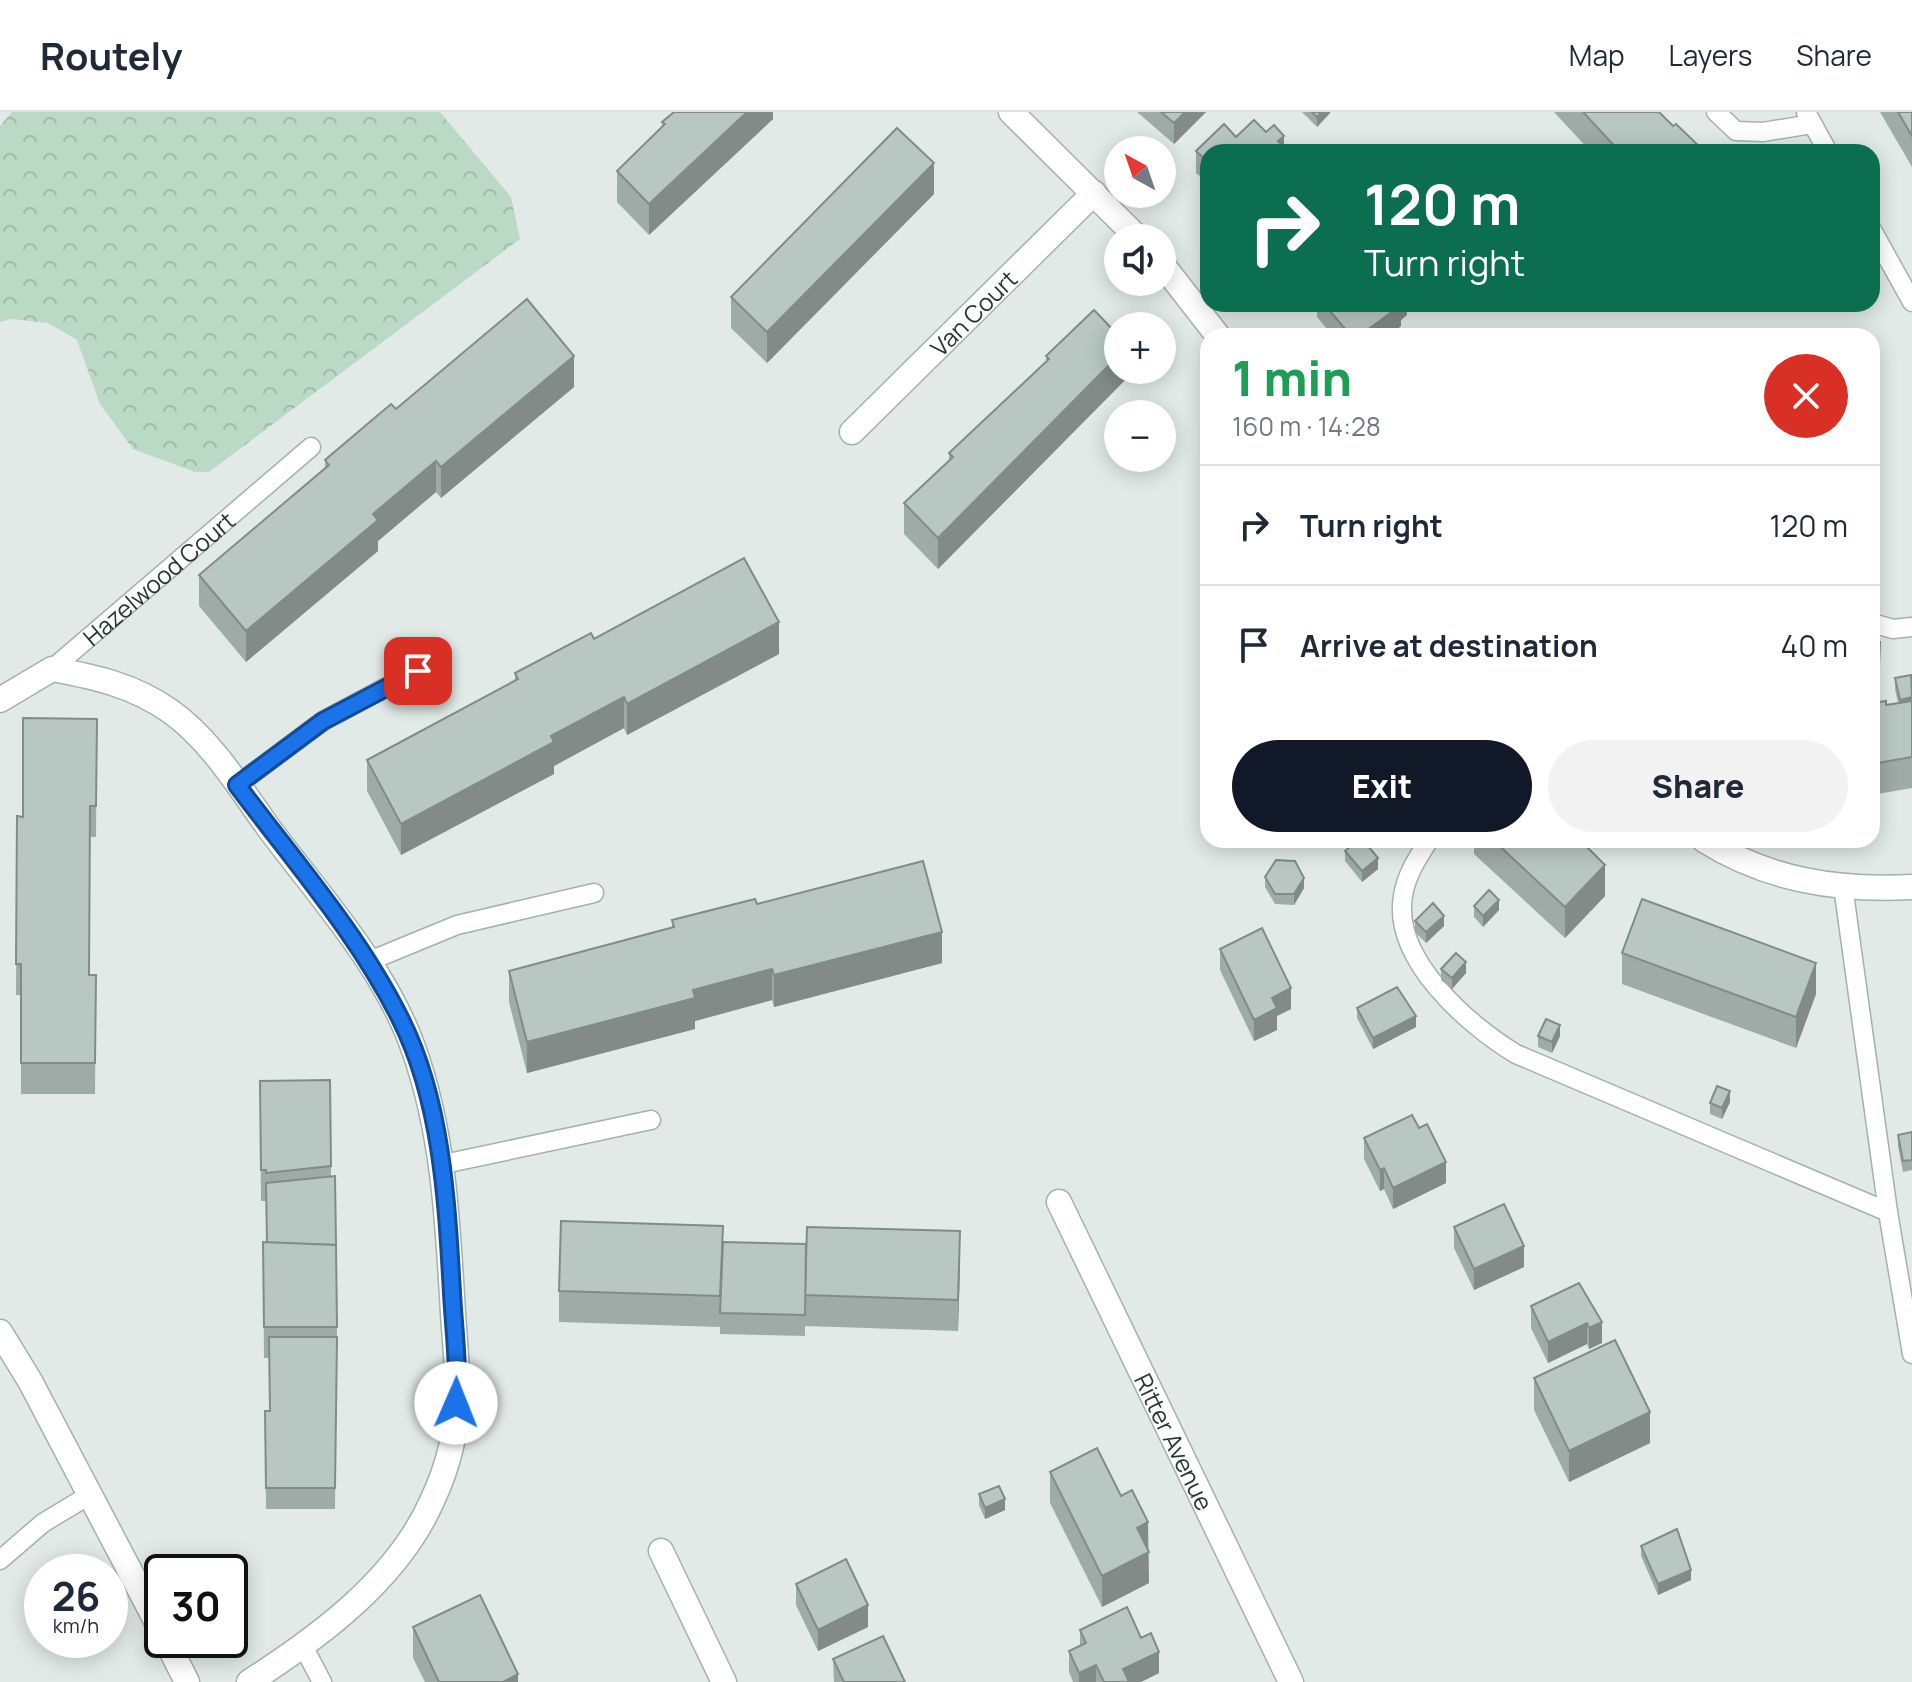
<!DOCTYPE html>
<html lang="en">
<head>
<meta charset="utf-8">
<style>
	:root { --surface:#fff; --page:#f2f2f3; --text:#1f2937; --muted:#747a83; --line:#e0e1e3; --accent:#111827 }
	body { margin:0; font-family:Manrope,sans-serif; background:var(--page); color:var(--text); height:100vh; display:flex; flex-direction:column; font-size:30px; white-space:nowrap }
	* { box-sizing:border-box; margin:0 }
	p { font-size:26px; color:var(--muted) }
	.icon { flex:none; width:44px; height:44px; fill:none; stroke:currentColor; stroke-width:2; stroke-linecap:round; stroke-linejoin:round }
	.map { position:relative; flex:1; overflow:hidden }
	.side { position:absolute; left:1200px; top:216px; width:680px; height:520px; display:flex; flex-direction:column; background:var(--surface); border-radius:24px; box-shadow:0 4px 20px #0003 }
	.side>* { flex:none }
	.hud { position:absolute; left:1200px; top:32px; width:680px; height:168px; border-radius:24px; box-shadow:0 4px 20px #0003; background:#0b6e4f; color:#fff; overflow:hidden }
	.needle { width:52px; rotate:320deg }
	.tools { position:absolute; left:1104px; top:24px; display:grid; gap:16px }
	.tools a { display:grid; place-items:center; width:72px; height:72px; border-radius:50%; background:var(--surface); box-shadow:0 4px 20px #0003; font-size:40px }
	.speed { position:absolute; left:24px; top:1442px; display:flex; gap:16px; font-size:40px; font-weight:700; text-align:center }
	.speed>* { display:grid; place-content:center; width:104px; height:104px; border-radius:50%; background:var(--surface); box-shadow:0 4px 20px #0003; line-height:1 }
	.speed small { font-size:20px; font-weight:400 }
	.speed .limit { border:4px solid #111; border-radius:12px; background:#fff; color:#111 }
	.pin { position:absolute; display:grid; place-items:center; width:68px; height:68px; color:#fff; margin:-34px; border-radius:16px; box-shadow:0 4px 12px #0006 }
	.me { position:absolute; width:88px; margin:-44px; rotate:1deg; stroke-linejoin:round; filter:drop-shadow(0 0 6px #0008) }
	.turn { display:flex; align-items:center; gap:28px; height:168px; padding:0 32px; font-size:36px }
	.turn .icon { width:104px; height:104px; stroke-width:2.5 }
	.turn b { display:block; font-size:56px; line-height:68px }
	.round { display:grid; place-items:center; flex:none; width:84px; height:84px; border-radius:42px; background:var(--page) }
	.head { display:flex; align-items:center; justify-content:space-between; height:136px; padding:0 32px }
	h1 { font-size:48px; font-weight:800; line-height:60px; color:#1e9e55 }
	.button { display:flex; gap:16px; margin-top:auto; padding:16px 32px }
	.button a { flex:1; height:92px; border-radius:48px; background:var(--accent); color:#fff; font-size:32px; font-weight:800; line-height:92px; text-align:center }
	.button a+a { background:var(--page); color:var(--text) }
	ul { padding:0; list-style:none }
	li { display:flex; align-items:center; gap:24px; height:120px; padding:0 32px; border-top:2px solid var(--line) }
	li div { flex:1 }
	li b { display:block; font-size:30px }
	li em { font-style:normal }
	header { display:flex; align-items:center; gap:48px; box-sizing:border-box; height:112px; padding:0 40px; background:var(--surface); border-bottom:2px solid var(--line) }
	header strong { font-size:38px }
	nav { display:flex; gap:44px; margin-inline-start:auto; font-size:28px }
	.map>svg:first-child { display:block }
	.forest { fill:url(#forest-crowns) }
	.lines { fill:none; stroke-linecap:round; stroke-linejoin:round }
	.service-casing { stroke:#a4b1ad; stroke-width:21 }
	.minor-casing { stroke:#a4b1ad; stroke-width:27 }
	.tertiary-casing { stroke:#a4b1ad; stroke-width:27 }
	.service { stroke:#fff; stroke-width:18 }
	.minor { stroke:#fff; stroke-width:24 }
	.tertiary { stroke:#fff; stroke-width:24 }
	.wall { fill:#9faba7 }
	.shaded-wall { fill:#828b88 }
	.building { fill:#b9c7c2; stroke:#828b88; stroke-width:2 }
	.route-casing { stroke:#114b97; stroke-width:20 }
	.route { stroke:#1a73e8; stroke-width:14 }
	.labels { text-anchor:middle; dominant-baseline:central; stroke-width:6; stroke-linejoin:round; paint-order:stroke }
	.street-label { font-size:24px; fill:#233934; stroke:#f1f7f4 }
</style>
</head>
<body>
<header>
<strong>Routely</strong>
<nav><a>Map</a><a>Layers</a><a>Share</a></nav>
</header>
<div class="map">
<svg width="1912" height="1570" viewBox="0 0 1912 1570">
	<defs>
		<pattern id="forest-crowns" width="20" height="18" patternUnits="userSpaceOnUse" patternTransform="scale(2)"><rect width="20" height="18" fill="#bbdac5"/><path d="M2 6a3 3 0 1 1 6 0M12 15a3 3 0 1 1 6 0" fill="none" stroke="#a0bcaa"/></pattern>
	</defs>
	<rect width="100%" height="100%" fill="#e1eae6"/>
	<polygon class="forest" points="12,0 440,0 511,85 520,127 209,360 195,360 133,337 100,292 77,228 48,211 11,207 0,210 0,14"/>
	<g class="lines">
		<defs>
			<g id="service">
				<polyline points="1716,0 1736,19 1763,20 1812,12"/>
				<polyline points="1806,0 1828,40"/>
				<polyline points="1872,118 1912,190"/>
				<polyline points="1872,511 1893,517 1912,515"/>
				<path id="s1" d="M 52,557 L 311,335"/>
				<polyline points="237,673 323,609 441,546"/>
				<path d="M 1429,728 C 1418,745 1406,763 1403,784 C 1392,847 1468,913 1516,942 L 1888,1100"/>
				<polyline points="1843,774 1888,1100 1912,1242"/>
				<polyline points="367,850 457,813 594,781"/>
				<polyline points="439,1053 651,1008"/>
				<polyline points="0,1448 43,1411 91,1382"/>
				<polyline points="303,1534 322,1570"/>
			</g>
			<g id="minor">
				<polyline points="1011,0 1138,126"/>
				<polyline points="1162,152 1218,224"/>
				<path id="s2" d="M 852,320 L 1094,81"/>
				<path d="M 0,588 L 52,557 C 95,565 133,573 170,599 C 210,627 240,676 268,715 C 320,785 385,855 414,938 C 444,1022 448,1114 453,1202 C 456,1245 462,1293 451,1335 C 447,1353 440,1372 432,1389 C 397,1468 319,1525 249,1570"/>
				<path d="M 1704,728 C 1768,768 1837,779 1912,775"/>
				<path id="s3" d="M 1059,1090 L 1291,1570"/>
				<polyline points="661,1439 724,1570"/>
			</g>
			<g id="tertiary">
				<polyline points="0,1220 30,1269 162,1520"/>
				<polyline points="166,1528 187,1570"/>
			</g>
		</defs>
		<use href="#service" class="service-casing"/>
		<use href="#minor" class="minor-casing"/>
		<use href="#tertiary" class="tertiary-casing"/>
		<use href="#service" class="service"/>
		<use href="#minor" class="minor"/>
		<use href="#tertiary" class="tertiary"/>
	</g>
	<g class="wall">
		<polygon points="773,0 773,7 649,123 617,90 617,59 662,15 662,10"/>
		<polygon points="1137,0 1206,0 1174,32"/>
		<polygon points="1302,0 1330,0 1330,1 1317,15"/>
		<polygon points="1554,0 1659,0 1701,40 1591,40"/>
		<polygon points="1880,0 1912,0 1912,55"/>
		<polygon points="1236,25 1284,40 1208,40 1208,71 1196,61 1196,39"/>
		<polygon points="934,82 767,251 731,216 731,185"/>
		<polygon points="1317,192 1407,192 1407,203 1401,208 1401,214 1388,224 1333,224 1317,205"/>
		<polygon points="1046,244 1128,258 1128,265 938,457 904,422 904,391 949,348 949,341 1046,249"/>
		<polygon points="574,275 441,386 436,380 378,429 378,439 246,550 199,494 199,463 325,357 325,348 396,297"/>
		<polygon points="594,527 779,542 627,623 624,616 554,654 554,662 401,743 367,679 367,648 515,569 515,561"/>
		<polygon points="1872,530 1880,541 1879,565 1872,564"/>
		<polygon points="1895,566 1912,569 1912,676 1872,683 1872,591 1886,593 1898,591 1895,577"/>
		<polygon points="97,607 96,725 90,725 89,863 96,863 95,982 21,982 21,883 16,883 17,704 23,705"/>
		<polygon points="1474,728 1580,728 1605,784 1565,826 1474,742"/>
		<polygon points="1345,739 1378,757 1362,770 1345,749"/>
		<polygon points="1265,765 1304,776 1294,793 1275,792 1265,775"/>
		<polygon points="757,792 942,851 774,895 772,888 695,909 695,917 527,961 509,890 509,859 672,816 672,808"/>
		<polygon points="1474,794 1499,798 1483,815 1474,805"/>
		<polygon points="1415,809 1444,814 1426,831 1415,820"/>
		<polygon points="1220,837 1291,897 1277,904 1277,918 1254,929 1220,858"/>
		<polygon points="1622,841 1816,882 1796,936 1622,872"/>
		<polygon points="1441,857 1466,861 1452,877 1441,868"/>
		<polygon points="1357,896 1416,915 1373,937 1357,906"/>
		<polygon points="1538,924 1560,924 1552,941 1538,935"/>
		<polygon points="330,968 331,1065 337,1215 335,1397 266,1397 265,1299 269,1299 269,1246 264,1246 263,1130 266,1131 266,1089 261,1089 260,969"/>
		<polygon points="1730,990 1722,1007 1710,1002 1710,991"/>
		<polygon points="1912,1020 1912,1058 1903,1060 1898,1034 1898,1023"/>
		<polygon points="1364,1026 1446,1071 1393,1097 1384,1077 1380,1079 1364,1047"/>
		<polygon points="1454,1115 1524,1155 1474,1178 1454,1136"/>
		<polygon points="723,1130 960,1150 958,1219 805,1214 805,1209 805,1224 720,1222 720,1215 559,1210 559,1179"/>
		<polygon points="1579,1171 1602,1231 1589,1237 1587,1232 1548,1251 1531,1216 1531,1194"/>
		<polygon points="1534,1266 1650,1331 1569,1370 1534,1298"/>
		<polygon points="1050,1360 1148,1438 1149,1471 1102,1495 1050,1391"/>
		<polygon points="979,1382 1005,1398 985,1407 979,1393"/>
		<polygon points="1641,1434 1691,1468 1658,1483 1641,1444"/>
		<polygon points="796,1472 868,1515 818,1539 796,1493"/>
		<polygon points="413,1515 518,1570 425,1570 413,1546"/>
		<polygon points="1080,1518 1141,1526 1159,1561 1141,1570 1073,1570 1069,1560 1069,1539 1080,1534"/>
		<polygon points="833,1547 905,1570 834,1570"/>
	</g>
	<g class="shaded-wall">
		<polygon points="747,0 773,0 773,7 649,123 649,92"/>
		<polygon points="1185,0 1206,0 1174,32 1174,11"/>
		<polygon points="1321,0 1330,0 1330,1 1317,15 1317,5"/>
		<polygon points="1284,24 1284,40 1276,40 1278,29"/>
		<polygon points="934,51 934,82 767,251 767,220"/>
		<polygon points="1398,192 1407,192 1407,203 1401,208 1401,214 1388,224 1359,224"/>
		<polygon points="574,244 574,275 441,386 441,355"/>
		<polygon points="1118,244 1118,258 1128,258 1128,265 938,457 938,426"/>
		<polygon points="436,349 436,380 378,429 378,439 246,550 246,519 373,402"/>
		<polygon points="779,510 779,542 627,623 627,592"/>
		<polygon points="624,585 624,616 554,654 554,662 401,743 401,712 551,624"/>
		<polygon points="1912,585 1912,596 1900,598 1900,588"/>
		<polygon points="1378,746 1378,757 1362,770 1362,759"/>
		<polygon points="1605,753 1605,784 1565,826 1565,795"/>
		<polygon points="1304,766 1304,776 1294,793 1294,782"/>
		<polygon points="1499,788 1499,798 1483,815 1483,804"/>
		<polygon points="1444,804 1444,814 1426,831 1426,820"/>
		<polygon points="942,820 942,851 774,895 774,863"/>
		<polygon points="1466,850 1466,861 1452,877 1452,866"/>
		<polygon points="1816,851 1816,882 1796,936 1796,905"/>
		<polygon points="772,857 772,888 695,909 695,917 527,961 527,930 693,878"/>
		<polygon points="1291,876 1291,897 1277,904 1277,918 1254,929 1254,908 1272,886"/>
		<polygon points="1416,904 1416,915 1373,937 1373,926"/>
		<polygon points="1560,913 1560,924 1552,941 1552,930"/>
		<polygon points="1730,979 1730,990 1722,1007 1722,996"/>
		<polygon points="1446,1050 1446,1071 1393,1097 1393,1076"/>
		<polygon points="1384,1056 1384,1077 1380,1079 1380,1058"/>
		<polygon points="960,1119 960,1150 958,1219 958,1188"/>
		<polygon points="1524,1134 1524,1155 1474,1178 1474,1157"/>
		<polygon points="1602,1210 1602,1231 1589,1237 1589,1216"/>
		<polygon points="1587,1211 1587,1232 1548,1251 1548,1230"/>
		<polygon points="1650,1300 1650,1331 1569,1370 1569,1339"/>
		<polygon points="1005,1387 1005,1398 985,1407 985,1396"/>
		<polygon points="1148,1410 1149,1471 1102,1495 1102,1464 1137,1416"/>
		<polygon points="1691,1458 1691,1468 1658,1483 1658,1472"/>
		<polygon points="868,1493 868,1515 818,1539 818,1518"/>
		<polygon points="1159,1540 1159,1561 1141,1570 1123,1570 1123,1557"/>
		<polygon points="1096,1553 1096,1570 1079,1570 1079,1561"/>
		<polygon points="518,1562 518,1570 503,1570"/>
	</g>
	<g class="building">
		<polygon points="674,0 747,0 649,92 617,59 665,12 662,10"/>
		<polygon points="1161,0 1185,0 1174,11"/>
		<polygon points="1312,0 1321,0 1317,5"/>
		<polygon points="1583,0 1659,0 1673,14 1676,12 1701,36 1698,40 1620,40"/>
		<polygon points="1898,0 1912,0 1912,24"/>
		<polygon points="1254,8 1266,20 1274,13 1284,24 1278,29 1282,34 1276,40 1208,40 1208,50 1196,39 1224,12 1236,25"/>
		<polygon points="897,16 934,51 767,220 731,185"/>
		<polygon points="527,187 574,244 441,355 436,349 373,402 378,408 246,519 199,463 329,353 325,348 391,292 396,297"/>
		<polygon points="1324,192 1400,192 1401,193 1359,224 1351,224"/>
		<polygon points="1094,198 1118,223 1118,244 938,426 904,391 953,345 949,341 1049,247 1046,244"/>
		<polygon points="744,446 779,510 627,592 624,585 551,624 554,630 401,712 367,648 518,567 515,561 591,521 594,527"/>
		<polygon points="1872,530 1880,530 1879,554 1872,554"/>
		<polygon points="1911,563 1912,585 1900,588 1895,566"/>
		<polygon points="1886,589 1886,593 1912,589 1912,645 1872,652 1872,591"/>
		<polygon points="23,606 97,607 96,694 90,694 89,863 96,863 95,951 21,951 21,852 16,852 17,704 23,705"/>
		<polygon points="1358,728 1363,728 1378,746 1362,759 1345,739"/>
		<polygon points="1493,728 1580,728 1605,753 1565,795"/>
		<polygon points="1276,748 1295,749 1304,766 1294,782 1275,782 1265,765"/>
		<polygon points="923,749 942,820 774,863 772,857 693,878 695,886 527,930 509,859 674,815 672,808 755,787 757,792"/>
		<polygon points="1489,778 1499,788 1483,804 1474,794"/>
		<polygon points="1642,787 1816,851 1796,905 1622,841"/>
		<polygon points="1433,791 1444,804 1426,820 1415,809"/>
		<polygon points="1262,816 1291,876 1272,886 1277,896 1254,908 1220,837"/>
		<polygon points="1456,841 1466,850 1452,866 1441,857"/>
		<polygon points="1397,875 1416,904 1373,926 1357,896"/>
		<polygon points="1546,907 1560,913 1552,930 1538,924"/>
		<polygon points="330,968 331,1054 266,1061 266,1058 261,1058 260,969"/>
		<polygon points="1717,974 1730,979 1722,996 1710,991"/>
		<polygon points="1412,1003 1419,1016 1427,1012 1446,1050 1393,1076 1384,1056 1380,1058 1364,1026"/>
		<polygon points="1912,1020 1912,1048 1903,1049 1898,1023"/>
		<polygon points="335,1064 336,1133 267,1131 266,1071"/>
		<polygon points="1504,1092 1524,1134 1474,1157 1454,1115"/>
		<polygon points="561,1109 723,1114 720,1184 559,1179"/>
		<polygon points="807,1115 960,1119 958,1188 805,1183"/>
		<polygon points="263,1130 336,1133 337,1215 264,1215"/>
		<polygon points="723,1130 806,1132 805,1203 720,1201"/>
		<polygon points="1579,1171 1602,1210 1589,1216 1587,1211 1548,1230 1531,1194"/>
		<polygon points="269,1225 337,1225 335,1376 266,1376 265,1299 270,1299"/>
		<polygon points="1615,1228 1650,1300 1569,1339 1534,1266"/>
		<polygon points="1097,1336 1121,1384 1132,1378 1148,1410 1137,1416 1149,1440 1102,1464 1050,1360"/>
		<polygon points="999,1374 1005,1387 985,1396 979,1382"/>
		<polygon points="1677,1417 1691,1458 1658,1472 1641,1434"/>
		<polygon points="846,1447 868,1493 818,1518 796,1472"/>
		<polygon points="480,1483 518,1562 503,1570 439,1570 413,1515"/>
		<polygon points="1127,1495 1141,1526 1151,1521 1159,1540 1123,1557 1129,1570 1104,1570 1096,1553 1079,1561 1069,1539 1086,1531 1080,1518"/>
		<polygon points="883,1524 905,1570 844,1570 833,1547"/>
	</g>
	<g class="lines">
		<defs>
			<path id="route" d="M 418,559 L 323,609 L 237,673 C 294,749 359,823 401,908 C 442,990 447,1091 452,1181 C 454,1218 459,1254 456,1291"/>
		</defs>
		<use href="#route" class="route-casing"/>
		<use href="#route" class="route"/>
	</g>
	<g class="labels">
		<g class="street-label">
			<text stroke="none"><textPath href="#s2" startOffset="170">Van Court</textPath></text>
			<text stroke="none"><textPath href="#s1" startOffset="140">Hazelwood Court</textPath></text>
			<text stroke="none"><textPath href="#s3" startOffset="266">Ritter Avenue</textPath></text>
		</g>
	</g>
</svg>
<div class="tools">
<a><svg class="needle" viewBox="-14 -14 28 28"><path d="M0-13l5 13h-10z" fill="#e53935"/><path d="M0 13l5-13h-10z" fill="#747a83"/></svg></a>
<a><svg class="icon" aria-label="sound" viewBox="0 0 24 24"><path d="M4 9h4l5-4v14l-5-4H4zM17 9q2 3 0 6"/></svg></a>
<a>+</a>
<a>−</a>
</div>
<div class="speed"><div>26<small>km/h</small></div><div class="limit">30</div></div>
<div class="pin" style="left:418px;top:559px;background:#d93025"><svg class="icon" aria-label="arrive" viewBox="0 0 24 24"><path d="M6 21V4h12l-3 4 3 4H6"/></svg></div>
<svg class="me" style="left:456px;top:1291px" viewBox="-20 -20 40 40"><circle r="19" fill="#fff"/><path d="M0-13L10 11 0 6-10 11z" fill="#1a73e8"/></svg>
<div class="hud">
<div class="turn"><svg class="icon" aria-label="right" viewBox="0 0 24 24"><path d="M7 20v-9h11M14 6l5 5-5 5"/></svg><div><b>120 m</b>Turn right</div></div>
</div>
<section class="side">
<div class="head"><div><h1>1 min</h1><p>160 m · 14:28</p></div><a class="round" style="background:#d93025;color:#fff"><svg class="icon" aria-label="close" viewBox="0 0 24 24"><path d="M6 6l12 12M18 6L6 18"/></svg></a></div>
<ul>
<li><svg class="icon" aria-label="right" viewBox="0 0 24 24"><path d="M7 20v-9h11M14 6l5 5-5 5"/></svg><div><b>Turn right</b></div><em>120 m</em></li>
<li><svg class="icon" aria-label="arrive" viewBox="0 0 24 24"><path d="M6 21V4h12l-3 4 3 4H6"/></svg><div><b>Arrive at destination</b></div><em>40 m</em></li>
</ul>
<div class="button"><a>Exit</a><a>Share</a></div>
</section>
</div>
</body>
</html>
